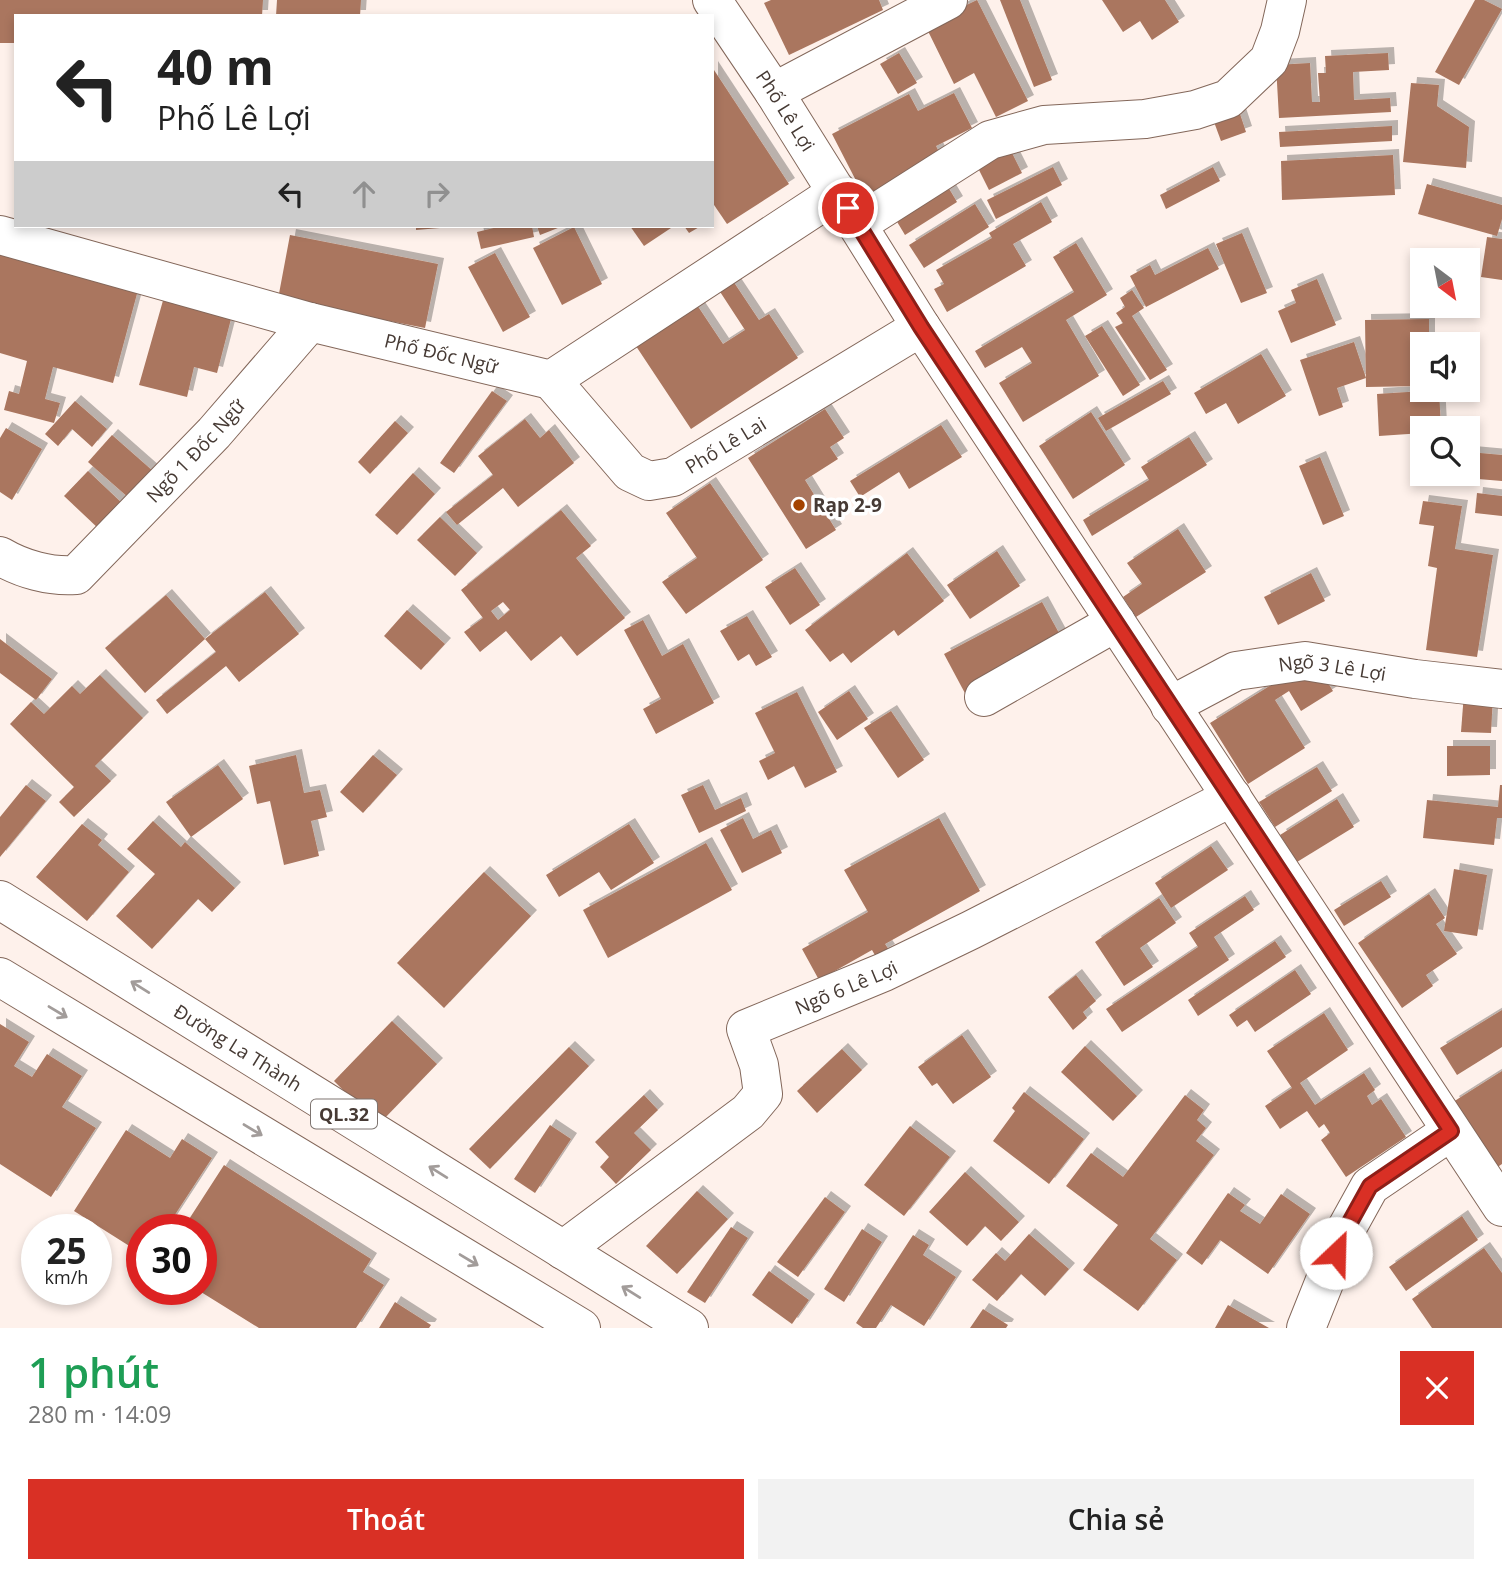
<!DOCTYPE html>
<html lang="vi">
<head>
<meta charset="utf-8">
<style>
	:root { --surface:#fff; --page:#f2f2f2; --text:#222; --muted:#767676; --accent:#d93025 }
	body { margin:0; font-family:"Open Sans",sans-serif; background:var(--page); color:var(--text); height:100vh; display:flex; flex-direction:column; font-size:26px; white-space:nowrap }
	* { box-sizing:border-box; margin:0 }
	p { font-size:23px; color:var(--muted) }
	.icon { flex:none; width:38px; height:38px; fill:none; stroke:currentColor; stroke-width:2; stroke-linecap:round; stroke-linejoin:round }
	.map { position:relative; height:1328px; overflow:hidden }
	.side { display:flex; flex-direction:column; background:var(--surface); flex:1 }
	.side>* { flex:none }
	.guide { position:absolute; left:14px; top:14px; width:700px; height:214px; border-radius:0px; box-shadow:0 4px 10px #0003; background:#fff; color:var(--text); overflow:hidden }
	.needle { width:46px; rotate:148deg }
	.controls { position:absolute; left:1410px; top:248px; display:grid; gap:14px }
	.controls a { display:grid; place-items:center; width:70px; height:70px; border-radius:0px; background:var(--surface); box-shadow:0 4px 10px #0003; font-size:35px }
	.speed { position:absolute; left:21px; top:1214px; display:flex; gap:14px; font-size:35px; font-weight:700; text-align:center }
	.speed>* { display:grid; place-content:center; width:91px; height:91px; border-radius:50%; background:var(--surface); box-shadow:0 4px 10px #0003; line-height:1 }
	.speed small { font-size:18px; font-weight:400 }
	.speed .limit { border:10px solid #d22; background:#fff; color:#111 }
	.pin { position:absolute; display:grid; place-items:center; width:60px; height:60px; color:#fff; margin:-30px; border:4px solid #fff; border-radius:50%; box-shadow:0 2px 7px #0007 }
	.me { position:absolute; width:77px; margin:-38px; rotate:24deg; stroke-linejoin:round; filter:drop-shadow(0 0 5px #0008) }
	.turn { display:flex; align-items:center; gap:24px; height:147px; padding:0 28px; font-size:32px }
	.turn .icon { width:91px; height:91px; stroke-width:2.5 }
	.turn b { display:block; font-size:49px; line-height:60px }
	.lanes { display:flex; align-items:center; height:66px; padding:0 28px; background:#0003; justify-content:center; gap:35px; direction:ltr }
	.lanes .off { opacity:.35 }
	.round { display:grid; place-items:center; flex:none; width:74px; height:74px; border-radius:0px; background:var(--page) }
	.headline { display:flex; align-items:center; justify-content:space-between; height:119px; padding:0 28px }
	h1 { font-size:42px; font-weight:600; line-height:52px; color:#1e9e55 }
	.button { display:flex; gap:14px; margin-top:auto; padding:14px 28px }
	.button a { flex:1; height:80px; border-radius:0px; background:var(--accent); color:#fff; font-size:28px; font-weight:600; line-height:80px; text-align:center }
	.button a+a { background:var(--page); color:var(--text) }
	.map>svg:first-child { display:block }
	.building { fill:#aa765e; fill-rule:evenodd; filter:url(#shadow) }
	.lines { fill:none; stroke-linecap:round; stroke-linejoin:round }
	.minor-casing { stroke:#83675a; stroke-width:40 }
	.major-casing { stroke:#83675a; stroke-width:40 }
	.highway-casing { stroke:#83675a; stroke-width:40 }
	.minor { stroke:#fff; stroke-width:38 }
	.major { stroke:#fff; stroke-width:38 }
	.highway { stroke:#fff; stroke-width:38 }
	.oneway { stroke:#a29c9a }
	.route-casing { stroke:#8d1f18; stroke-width:18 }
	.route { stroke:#d93025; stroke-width:12 }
	.poi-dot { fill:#a44300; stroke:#fff; stroke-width:2.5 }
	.labels { text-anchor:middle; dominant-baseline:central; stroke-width:7; stroke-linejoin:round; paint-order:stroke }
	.shield { fill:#fff; stroke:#7e7571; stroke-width:2 }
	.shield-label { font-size:18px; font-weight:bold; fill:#463a34 }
	.street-label { font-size:19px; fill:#463a34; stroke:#fff }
	.poi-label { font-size:19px; font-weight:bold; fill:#463a34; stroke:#fff; text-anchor:start }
</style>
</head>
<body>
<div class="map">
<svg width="1502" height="1328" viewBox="0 0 1502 1328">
	<defs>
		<filter id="shadow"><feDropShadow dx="6" dy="-6" stdDeviation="0" flood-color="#0004"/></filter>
	</defs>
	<rect width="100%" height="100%" fill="#fef1eb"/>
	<g class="building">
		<polygon points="0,0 263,0 262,16 16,16 16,43 0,43"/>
		<polygon points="277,0 361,0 360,16 276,16"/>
		<polygon points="771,0 879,0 883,10 789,55 764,3"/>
		<polygon points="977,0 1028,101 996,117 974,73 954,84 925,25"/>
		<polygon points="1000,0 1020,0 1052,80 1034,87"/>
		<polygon points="1102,0 1165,0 1179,22 1152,40 1140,21 1123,32"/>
		<polygon points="1475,0 1484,0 1502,9 1459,85 1435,72"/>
		<polygon points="899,53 917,83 898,94 880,64"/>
		<polygon points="1388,53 1389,70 1353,72 1354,100 1390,98 1391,112 1279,118 1276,65 1310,63 1312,102 1320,102 1318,73 1326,73 1325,56"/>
		<polygon points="712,67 789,184 727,224 712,202"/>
		<polygon points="1411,83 1439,85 1437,106 1469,127 1466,168 1403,162"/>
		<polygon points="954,93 972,128 936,146 944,162 867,202 832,134 909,94 918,111"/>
		<polygon points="1236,102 1246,132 1221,141 1210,111"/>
		<polygon points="1392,126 1392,141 1280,147 1279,132"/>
		<polygon points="1007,143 1022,173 989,190 974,160"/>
		<polygon points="1393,155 1395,195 1282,200 1281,161"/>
		<polygon points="1053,167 1062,185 996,219 987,200"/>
		<polygon points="1213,167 1220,181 1166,209 1160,195"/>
		<polygon points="945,182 957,202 905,235 893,215"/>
		<polygon points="1427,184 1502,205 1502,219 1497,236 1418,214"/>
		<polygon points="1041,202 1052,222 1013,244 1026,266 947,312 934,289 944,284 936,270 992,238 989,233"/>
		<polygon points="975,204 989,227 924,268 909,245"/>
		<polygon points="416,226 440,226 440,228 416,230"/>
		<polygon points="502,226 532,226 534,237 481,249 477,232"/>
		<polygon points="537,226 563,226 540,235"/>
		<polygon points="630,226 674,226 644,246"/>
		<polygon points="684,226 701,226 689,233"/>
		<polygon points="574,227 602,284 562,305 533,248"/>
		<polygon points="1242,233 1267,293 1241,303 1216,244"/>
		<polygon points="290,235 438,264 425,328 278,299"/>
		<polygon points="1487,237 1502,239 1502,280 1481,277"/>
		<polygon points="1076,243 1107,295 1066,320 1099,376 1023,422 999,383 1032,363 1022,347 985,368 975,351 1074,292 1053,257"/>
		<polygon points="1208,248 1219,269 1146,307 1130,276 1150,265 1155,275"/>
		<polygon points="495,253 530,317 503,332 468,267"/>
		<polygon points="0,254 138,290 113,383 53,367 45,399 60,403 54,423 4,410 9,391 19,394 27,361 0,353"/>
		<polygon points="727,272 759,320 769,314 798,358 691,429 628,334 689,293 723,344 745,330 713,281"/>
		<polygon points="1317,279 1336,325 1291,343 1278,311 1296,303 1291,290"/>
		<polygon points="1132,290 1144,308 1132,316 1167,370 1150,380 1115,327 1123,323 1116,313 1125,307 1120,298"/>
		<polygon points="164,297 232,315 217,373 194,367 187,397 139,385"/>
		<polygon points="1429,319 1429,345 1423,345 1423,386 1366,387 1365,320"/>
		<polygon points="1102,326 1140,385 1123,396 1085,336"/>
		<polygon points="1354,342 1366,378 1337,388 1343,407 1319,416 1300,360"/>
		<polygon points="1261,354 1286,396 1238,424 1226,403 1206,414 1194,393"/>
		<polygon points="1163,381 1171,394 1106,431 1098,418"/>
		<polygon points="1439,390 1441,429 1423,429 1423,433 1379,436 1377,394"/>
		<polygon points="492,391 507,401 454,473 440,463"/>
		<polygon points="75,401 107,429 92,447 72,429 58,446 45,434"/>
		<polygon points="825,409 844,438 830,447 838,459 805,480 836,530 806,549 748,458"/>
		<polygon points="1091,412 1125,465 1073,499 1039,446"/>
		<polygon points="525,419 540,438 549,430 574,463 518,507 503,488 457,525 446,512 493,475 478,456"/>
		<polygon points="395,421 408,433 370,474 358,462"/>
		<polygon points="941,425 962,457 909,489 899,472 860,497 850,481"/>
		<polygon points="6,428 42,449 12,500 0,492 0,438"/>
		<polygon points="112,435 154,472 130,499 88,462"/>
		<polygon points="1189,437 1207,465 1092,536 1083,520 1149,480 1141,467"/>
		<polygon points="1469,452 1502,455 1502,481 1466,478 1466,474 1468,474"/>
		<polygon points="1320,457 1344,516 1323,525 1299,466"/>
		<polygon points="88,471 124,505 100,530 64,496"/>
		<polygon points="413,473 435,494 397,535 375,515"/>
		<polygon points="710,483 763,560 686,614 662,582 697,558 666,513"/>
		<polygon points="1477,493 1502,496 1502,516 1475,513"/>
		<polygon points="1423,501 1462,506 1455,549 1493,555 1477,657 1426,650 1437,568 1428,566 1434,526 1419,524"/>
		<path d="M 561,510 L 591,546 L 576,558 L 625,618 L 577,656 L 561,636 L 531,661 L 506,631 L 480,652 L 464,632 L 483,618 L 461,590 ZM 503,602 L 510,610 L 498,620 L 491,611 Z"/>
		<polygon points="440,517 477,553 455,576 417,540"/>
		<polygon points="1178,529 1206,572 1136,617 1123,597 1142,584 1127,563"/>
		<polygon points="997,551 1020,586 970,619 947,585"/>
		<polygon points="907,553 944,601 898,636 894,630 851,663 843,653 830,662 805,630"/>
		<polygon points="795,568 820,605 790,625 765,587"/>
		<polygon points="1311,573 1325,601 1278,625 1264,597"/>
		<polygon points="265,592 299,634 239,682 226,666 167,714 156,700 216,652 205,639 145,693 105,648 166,595 205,639"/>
		<polygon points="1042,602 1065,644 967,697 944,654"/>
		<polygon points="407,610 445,644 421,670 384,636"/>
		<polygon points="747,616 772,657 756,666 749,654 738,661 720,631"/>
		<polygon points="643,620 662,656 683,644 714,703 656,734 643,709 661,699 624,630"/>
		<polygon points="0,639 52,679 36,700 0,673"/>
		<polygon points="1321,672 1333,691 1301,711 1289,691 1275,700 1305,748 1248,784 1210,723 1281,679"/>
		<polygon points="100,675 143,718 95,766 111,781 74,817 59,802 74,787 10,724 31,702 44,714 72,686 80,694"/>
		<polygon points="849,691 868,719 837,740 818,712"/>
		<polygon points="797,692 837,772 805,788 794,766 768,780 759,761 775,753 755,713"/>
		<polygon points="1464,693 1493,695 1491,733 1461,732"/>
		<polygon points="891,711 924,760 898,778 864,728"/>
		<polygon points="1447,746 1490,746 1490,775 1447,776"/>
		<polygon points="296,755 304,793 320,790 327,817 311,821 319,856 284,865 270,801 257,804 249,766"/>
		<polygon points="373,755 397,775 363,813 340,792"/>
		<polygon points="218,765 243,799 191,837 166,802"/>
		<polygon points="1317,767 1332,791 1275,827 1259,802"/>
		<polygon points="26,785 46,801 0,857 0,817"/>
		<polygon points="703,785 715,810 741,798 746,811 699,833 681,795"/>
		<polygon points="1500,785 1502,785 1502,818 1497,818 1494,845 1423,838 1427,800 1498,807"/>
		<polygon points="1337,799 1354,827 1297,862 1280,835"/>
		<polygon points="743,818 753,839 771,830 782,853 742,873 720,830"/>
		<polygon points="939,818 980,891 885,944 889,950 876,957 872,950 819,980 802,949 868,912 844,870"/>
		<polygon points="153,821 181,847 185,842 235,888 212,912 198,899 152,949 116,916 155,874 127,849"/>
		<polygon points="82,824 102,840 98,845 129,872 87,921 36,877"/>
		<polygon points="629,824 654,863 611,890 599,872 559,897 546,875"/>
		<polygon points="706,843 732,890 608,958 583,910"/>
		<polygon points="1211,846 1228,870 1171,908 1155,883"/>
		<polygon points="1454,869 1487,875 1477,936 1444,931"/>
		<polygon points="484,872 531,916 444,1008 397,963"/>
		<polygon points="1381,881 1391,897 1344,926 1334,910"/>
		<polygon points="1429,894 1445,918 1436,924 1457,954 1426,975 1433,986 1402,1008 1358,943"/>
		<polygon points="1245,896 1254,910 1214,937 1229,960 1122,1032 1106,1009 1198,947 1189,933"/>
		<polygon points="1159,898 1176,923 1140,948 1153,967 1124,986 1095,942"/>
		<polygon points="1275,941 1286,957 1198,1016 1188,1000"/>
		<polygon points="1295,970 1311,994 1255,1032 1247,1020 1237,1027 1229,1015"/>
		<polygon points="1076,975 1096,1001 1083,1012 1087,1018 1073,1030 1048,997"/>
		<polygon points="1502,1010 1502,1047 1457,1075 1440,1048"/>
		<polygon points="1324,1013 1348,1050 1300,1083 1315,1105 1364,1073 1375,1090 1367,1096 1372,1105 1381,1099 1406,1137 1346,1177 1321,1140 1330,1133 1324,1124 1319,1128 1307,1111 1280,1129 1265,1106 1292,1088 1267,1051"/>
		<polygon points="392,1021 437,1064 378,1125 334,1081"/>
		<polygon points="0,1024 29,1042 14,1066 32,1077 47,1054 82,1076 62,1107 96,1128 51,1197 0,1164"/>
		<polygon points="962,1035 991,1077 953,1104 937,1083 932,1086 918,1067"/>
		<polygon points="1085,1046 1137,1096 1113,1121 1061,1072"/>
		<polygon points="569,1047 589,1066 490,1169 469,1149"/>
		<polygon points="842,1049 862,1070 817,1113 797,1091"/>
		<polygon points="1502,1071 1502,1164 1496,1168 1453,1102"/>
		<polygon points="1024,1092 1084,1139 1049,1184 993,1141 1015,1111 1012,1108"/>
		<polygon points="644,1095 658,1110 634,1133 651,1150 616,1184 600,1167 609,1157 595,1142"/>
		<polygon points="1185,1095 1204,1110 1197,1120 1206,1128 1196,1141 1214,1155 1150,1239 1177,1260 1138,1311 1083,1270 1118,1225 1066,1186 1091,1153 1123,1177"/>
		<polygon points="550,1125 571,1139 535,1193 514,1179"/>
		<polygon points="910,1126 950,1157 904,1216 864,1185"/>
		<polygon points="126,1130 170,1158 182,1139 212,1158 165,1230 142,1230 142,1254 74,1211"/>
		<polygon points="224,1165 371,1259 363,1272 384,1285 356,1328 259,1328 201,1292 201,1230 182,1230"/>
		<polygon points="965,1172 1019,1222 1001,1241 985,1226 967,1246 929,1212"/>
		<polygon points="697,1191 728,1219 677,1274 646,1246"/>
		<polygon points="1228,1193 1245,1205 1240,1211 1260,1224 1281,1194 1310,1214 1268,1274 1220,1240 1202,1265 1186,1253"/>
		<polygon points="825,1197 845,1212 798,1277 777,1262"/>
		<polygon points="1462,1216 1478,1240 1406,1291 1389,1267"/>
		<polygon points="731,1227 748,1238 705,1303 687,1292"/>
		<polygon points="862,1229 882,1242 844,1302 824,1289"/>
		<polygon points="1029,1234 1069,1269 1045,1296 1021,1274 997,1301 972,1280 996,1253 1005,1261"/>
		<polygon points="913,1235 929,1245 923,1255 956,1277 924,1326 891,1305 876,1328 863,1328 856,1323"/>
		<polygon points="1484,1248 1502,1273 1502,1328 1432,1328 1412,1299"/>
		<polygon points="769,1271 809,1300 792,1324 752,1295"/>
		<polygon points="395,1302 431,1325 429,1328 379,1328"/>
		<polygon points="1228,1305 1269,1328 1215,1328"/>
		<polygon points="983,1309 1008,1325 1006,1328 970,1328"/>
	</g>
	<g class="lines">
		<defs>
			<g id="minor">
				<polyline points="774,92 948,0"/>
				<polyline points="858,224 990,140 1044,125 1145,119 1195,110 1228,99 1269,60 1280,31 1287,0"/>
				<path id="s1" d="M 0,235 L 310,322 L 551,380 L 838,192"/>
				<path id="s2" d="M 551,380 L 630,472 L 649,481 L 673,477 L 921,327"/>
				<path id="s3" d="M 0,556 C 22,569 50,577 76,575 L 214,433 L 310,322"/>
				<polyline points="984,697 1116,622"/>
				<path id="s4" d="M 1170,706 L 1236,671 L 1305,661 L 1415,679 L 1502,689"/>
				<path id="s5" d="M 563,1250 L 748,1112 L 763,1094 L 759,1065 L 746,1029 L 884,972 L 971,930 L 1232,797"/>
				<polyline points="1306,1328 1344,1233 1370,1186 1451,1131"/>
			</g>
			<g id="major">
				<path id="s6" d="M 712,0 L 774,92 L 921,327 L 1502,1207"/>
			</g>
			<g id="highway">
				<path id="s7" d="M 0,900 L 689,1328"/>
				<polyline points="0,977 581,1328"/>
			</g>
		</defs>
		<use href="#minor" class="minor-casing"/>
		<use href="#major" class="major-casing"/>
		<use href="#highway" class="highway-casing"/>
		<use href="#minor" class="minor"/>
		<use href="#major" class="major"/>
		<use href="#highway" class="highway"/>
	</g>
	<defs><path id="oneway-shaft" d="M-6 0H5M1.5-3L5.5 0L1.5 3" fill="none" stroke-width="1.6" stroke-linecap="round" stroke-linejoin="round" transform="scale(1.75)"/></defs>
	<g class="oneway">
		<use href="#oneway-shaft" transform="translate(140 987) rotate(-148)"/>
		<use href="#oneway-shaft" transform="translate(58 1012) rotate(31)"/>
		<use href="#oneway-shaft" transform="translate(253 1130) rotate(31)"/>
		<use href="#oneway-shaft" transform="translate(438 1172) rotate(-148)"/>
		<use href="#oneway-shaft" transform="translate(469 1260) rotate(31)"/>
		<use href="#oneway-shaft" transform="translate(631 1292) rotate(-148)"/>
	</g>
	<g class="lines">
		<defs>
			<polyline id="route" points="848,208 921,327 1451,1131 1370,1186 1344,1233 1336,1253"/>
		</defs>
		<use href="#route" class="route-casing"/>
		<use href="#route" class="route"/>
	</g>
	<circle class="poi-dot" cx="799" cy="505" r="7"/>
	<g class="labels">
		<rect class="shield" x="311" y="1099.5" width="66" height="29" rx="5"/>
		<g class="shield-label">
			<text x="344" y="1114">QL.32</text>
		</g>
		<g class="street-label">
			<text stroke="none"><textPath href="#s6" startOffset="133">Phố Lê Lợi</textPath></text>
			<text stroke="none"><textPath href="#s1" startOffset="457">Phố Đốc Ngữ</textPath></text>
			<text stroke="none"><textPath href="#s2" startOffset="228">Phố Lê Lai</textPath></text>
			<text stroke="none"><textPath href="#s3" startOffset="252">Ngõ 1 Đốc Ngữ</textPath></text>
			<text stroke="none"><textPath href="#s4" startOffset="172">Ngõ 3 Lê Lợi</textPath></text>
			<text stroke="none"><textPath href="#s5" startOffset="430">Ngõ 6 Lê Lợi</textPath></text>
			<text stroke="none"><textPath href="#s7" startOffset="280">Đường La Thành</textPath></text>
		</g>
		<g class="poi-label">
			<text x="813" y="505">Rạp 2-9</text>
		</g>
	</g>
</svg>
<div class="controls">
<a><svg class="needle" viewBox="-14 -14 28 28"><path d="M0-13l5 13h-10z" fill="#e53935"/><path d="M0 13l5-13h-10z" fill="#767676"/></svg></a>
<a><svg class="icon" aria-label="sound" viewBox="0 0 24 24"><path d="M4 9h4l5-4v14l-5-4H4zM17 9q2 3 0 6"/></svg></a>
<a><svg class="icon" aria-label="search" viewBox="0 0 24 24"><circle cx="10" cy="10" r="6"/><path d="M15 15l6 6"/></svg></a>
</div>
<div class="speed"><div>25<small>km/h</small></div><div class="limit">30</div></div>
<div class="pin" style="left:848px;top:208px;background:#d93025"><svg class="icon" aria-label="arrive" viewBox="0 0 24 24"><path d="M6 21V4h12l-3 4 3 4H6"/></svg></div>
<svg class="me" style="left:1336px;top:1253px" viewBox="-20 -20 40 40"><circle r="19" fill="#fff"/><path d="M0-13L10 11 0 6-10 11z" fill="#d93025"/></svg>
<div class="guide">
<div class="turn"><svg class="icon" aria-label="left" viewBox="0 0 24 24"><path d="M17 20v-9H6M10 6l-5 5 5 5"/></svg><div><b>40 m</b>Phố Lê Lợi</div></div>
<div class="lanes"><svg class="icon" aria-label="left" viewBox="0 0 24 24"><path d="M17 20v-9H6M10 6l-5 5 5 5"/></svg><svg class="icon off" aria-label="ahead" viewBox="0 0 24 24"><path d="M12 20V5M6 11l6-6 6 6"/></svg><svg class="icon off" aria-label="right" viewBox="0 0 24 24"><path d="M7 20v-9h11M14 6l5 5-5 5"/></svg></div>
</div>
</div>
<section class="side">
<div class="headline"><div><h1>1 phút</h1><p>280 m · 14:09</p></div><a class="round" style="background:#d93025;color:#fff"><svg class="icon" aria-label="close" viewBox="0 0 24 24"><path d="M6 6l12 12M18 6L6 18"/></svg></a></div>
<div class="button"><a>Thoát</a><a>Chia sẻ</a></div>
</section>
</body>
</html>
